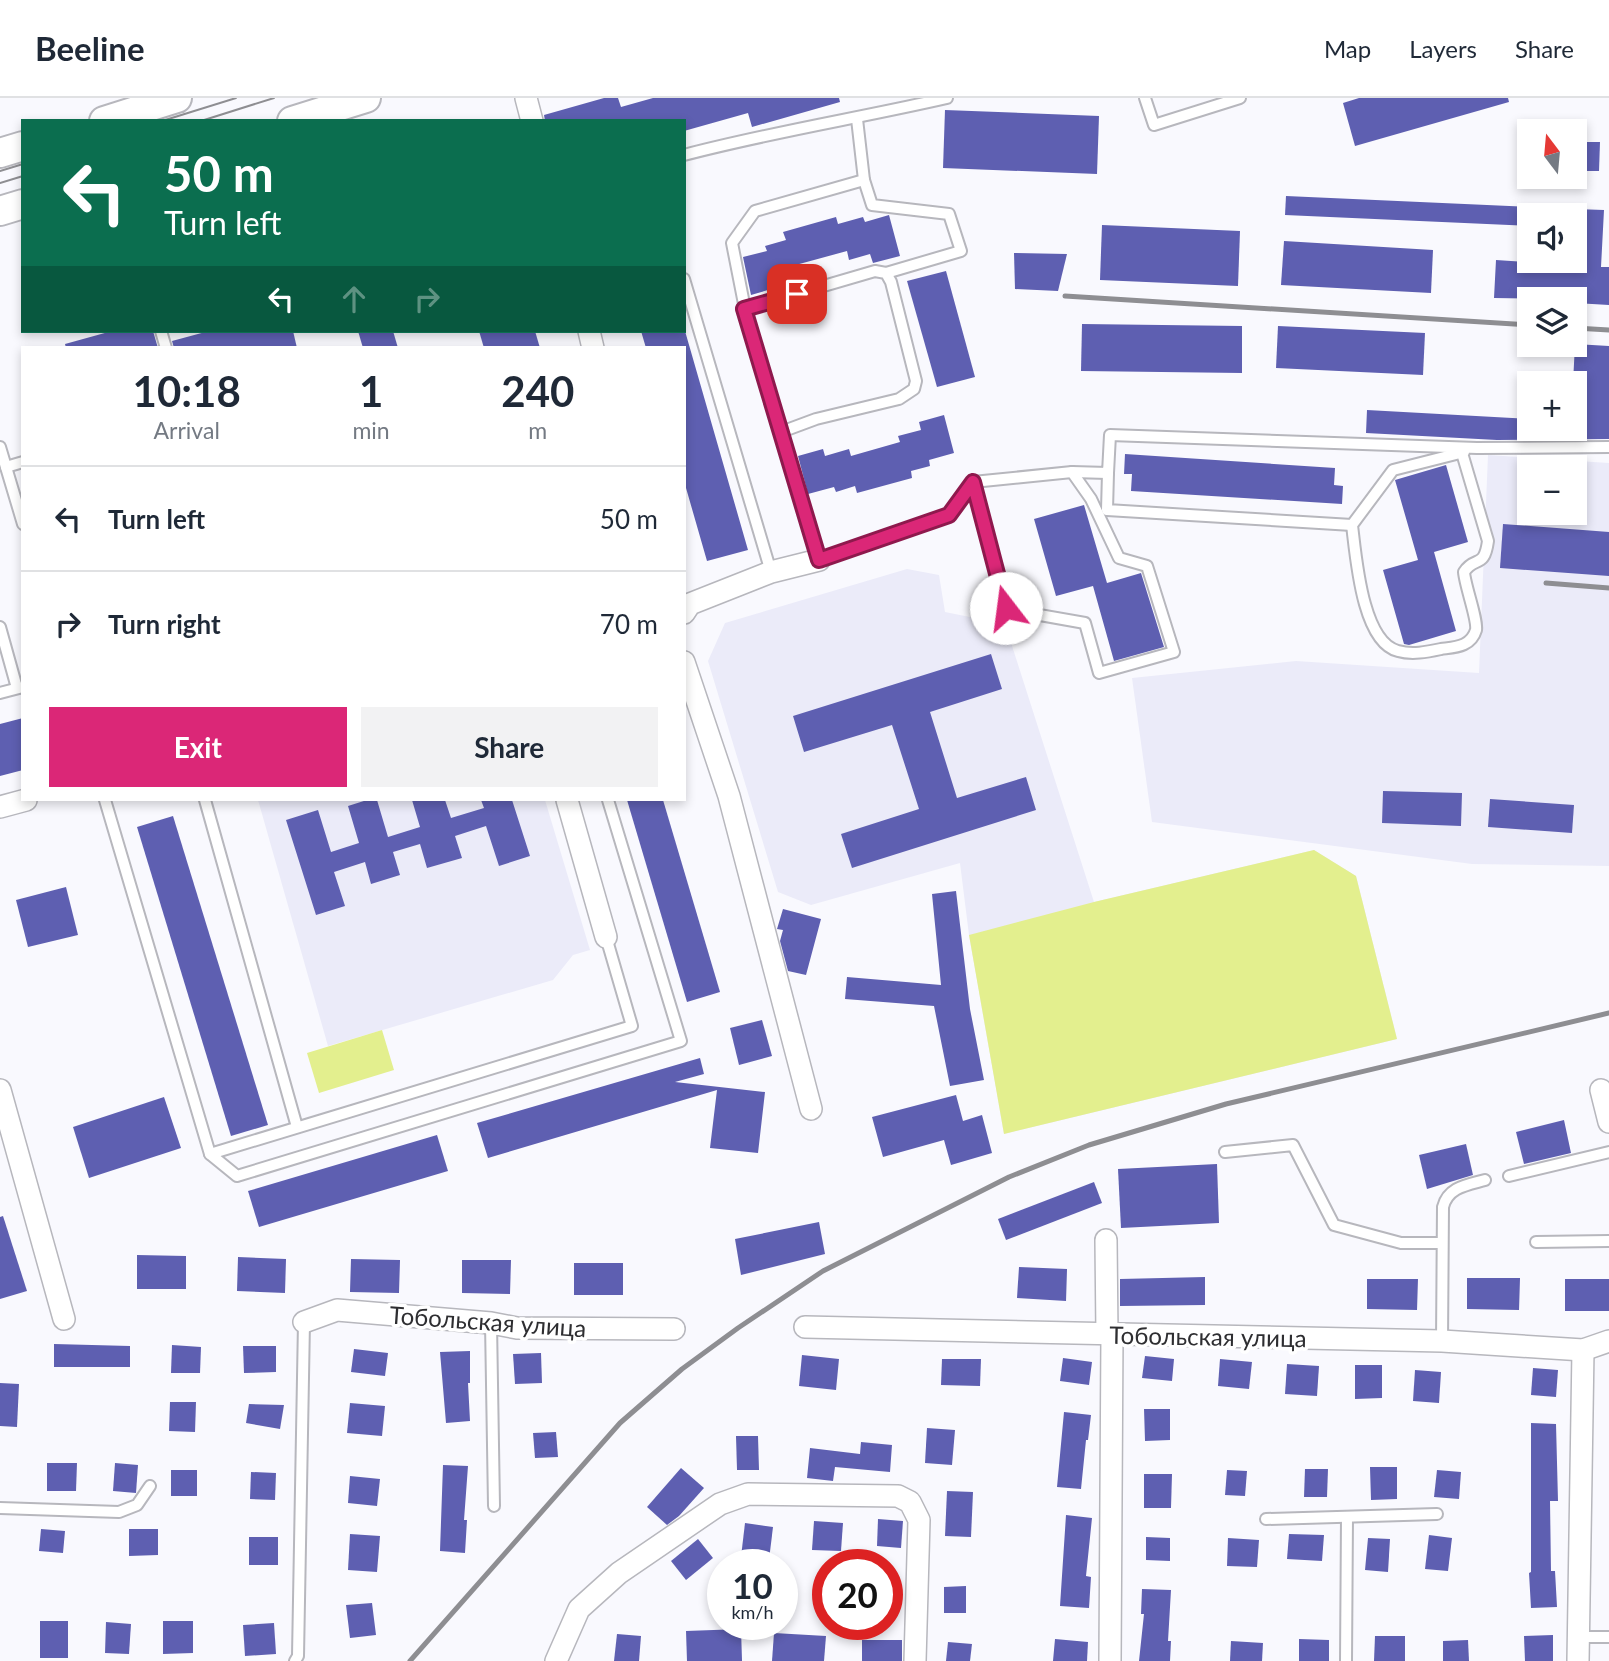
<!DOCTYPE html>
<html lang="en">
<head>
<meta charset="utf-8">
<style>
	:root { --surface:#fff; --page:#f2f2f3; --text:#1f2937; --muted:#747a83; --line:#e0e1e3; --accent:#db2777 }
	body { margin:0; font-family:Lato,sans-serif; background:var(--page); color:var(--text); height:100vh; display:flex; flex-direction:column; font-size:26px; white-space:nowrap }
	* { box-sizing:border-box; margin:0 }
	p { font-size:23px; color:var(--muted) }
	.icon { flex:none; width:38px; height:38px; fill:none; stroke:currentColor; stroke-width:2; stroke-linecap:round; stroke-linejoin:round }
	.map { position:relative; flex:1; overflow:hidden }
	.drawer { position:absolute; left:21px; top:248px; width:665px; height:455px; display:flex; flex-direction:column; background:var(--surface); border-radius:0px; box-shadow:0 4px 10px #0003 }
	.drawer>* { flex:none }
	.hud { position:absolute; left:21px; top:21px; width:665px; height:214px; border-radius:0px; box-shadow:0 4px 10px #0003; background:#0b6e4f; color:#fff; overflow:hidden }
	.needle { width:46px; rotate:344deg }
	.buttons { position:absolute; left:1517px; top:21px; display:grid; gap:14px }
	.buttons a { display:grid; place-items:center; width:70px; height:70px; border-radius:0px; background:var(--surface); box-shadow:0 4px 10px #0003; font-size:35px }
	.speed { position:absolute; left:707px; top:1451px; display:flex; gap:14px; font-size:35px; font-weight:700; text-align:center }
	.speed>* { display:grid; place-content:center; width:91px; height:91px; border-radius:50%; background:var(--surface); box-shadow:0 4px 10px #0003; line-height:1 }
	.speed small { font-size:18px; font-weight:400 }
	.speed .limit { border:10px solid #d22; background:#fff; color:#111 }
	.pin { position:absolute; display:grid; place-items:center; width:60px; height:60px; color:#fff; margin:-30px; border-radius:14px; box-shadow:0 4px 10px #0006 }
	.me { position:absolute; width:77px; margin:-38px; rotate:345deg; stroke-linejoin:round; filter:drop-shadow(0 0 5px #0008) }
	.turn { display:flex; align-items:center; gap:24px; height:147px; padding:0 28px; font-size:32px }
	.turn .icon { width:91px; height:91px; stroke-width:2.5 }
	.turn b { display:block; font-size:49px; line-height:60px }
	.lanes { display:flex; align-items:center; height:66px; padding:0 28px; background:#0003; justify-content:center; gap:35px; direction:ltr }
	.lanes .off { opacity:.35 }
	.eta { display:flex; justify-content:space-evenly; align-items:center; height:119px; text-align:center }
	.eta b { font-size:42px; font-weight:700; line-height:49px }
	.cta { display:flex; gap:14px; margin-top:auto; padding:14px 28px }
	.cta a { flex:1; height:80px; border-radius:0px; background:var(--accent); color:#fff; font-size:28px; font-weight:700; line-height:80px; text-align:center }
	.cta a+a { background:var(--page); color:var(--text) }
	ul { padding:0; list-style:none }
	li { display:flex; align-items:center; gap:21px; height:105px; padding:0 28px; border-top:2px solid var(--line) }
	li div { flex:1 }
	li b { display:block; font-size:26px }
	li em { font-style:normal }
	header { display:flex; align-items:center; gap:42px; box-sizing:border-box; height:98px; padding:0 35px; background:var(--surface); border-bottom:2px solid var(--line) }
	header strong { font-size:33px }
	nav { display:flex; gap:38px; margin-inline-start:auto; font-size:24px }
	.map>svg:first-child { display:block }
	.built { fill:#ebebf9; fill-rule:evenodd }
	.green { fill:#e3ef8e }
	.building { fill:#5e5fb1 }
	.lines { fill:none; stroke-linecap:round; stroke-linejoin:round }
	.lane-casing { stroke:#b7b7bd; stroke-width:14 }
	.street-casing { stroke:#b7b7bd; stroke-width:24 }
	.secondary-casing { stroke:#b7b7bd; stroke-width:32 }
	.lane { stroke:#fff; stroke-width:10 }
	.street { stroke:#fff; stroke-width:21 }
	.secondary { stroke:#fff; stroke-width:28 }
	.tram { stroke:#8e8e92; stroke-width:2 }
	.rail { stroke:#8e8e92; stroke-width:5 }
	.route-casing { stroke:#8e194d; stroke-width:18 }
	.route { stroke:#db2777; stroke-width:12 }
	.labels { text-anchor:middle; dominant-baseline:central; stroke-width:7; stroke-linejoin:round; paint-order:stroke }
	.street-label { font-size:24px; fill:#2e2e31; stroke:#fff }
</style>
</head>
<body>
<header>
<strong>Beeline</strong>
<nav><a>Map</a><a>Layers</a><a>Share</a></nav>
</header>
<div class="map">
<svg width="1609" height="1563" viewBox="0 0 1609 1563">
	<rect width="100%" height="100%" fill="#f9f9fe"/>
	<g class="built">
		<path d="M 1488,357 L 1609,365 L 1609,768 L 1472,766 L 1152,724 L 1132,580 L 1296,563 L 1479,575 ZM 1530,369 L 1575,369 L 1575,415 L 1530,415 Z"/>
		<polygon points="907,471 939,477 945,514 1005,526 1094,804 1314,752 1356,778 1397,941 1004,1036 969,837 960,765 811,807 778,794 708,563 725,525"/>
		<polygon points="258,702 545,702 590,852 573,857 553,882 328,948"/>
	</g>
	<g class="green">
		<polygon points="1314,752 1356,778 1397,941 1004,1036 969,837 1094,804"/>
		<polygon points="382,932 394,972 319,995 307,955"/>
	</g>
	<g class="building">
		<polygon points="604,0 618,0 621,9 653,0 839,0 840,4 752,29 748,15 684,33 684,23 545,23 544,17"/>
		<polygon points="1359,0 1508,0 1509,4 1355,48 1343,5"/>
		<polygon points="945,12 1099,18 1097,76 943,70"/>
		<polygon points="1575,44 1600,44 1599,73 1575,73"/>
		<polygon points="1286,98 1530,109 1530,128 1285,117"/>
		<polygon points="1575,111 1604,112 1601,169 1609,169 1609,207 1575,205 1575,201 1494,200 1496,162 1583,168 1584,131 1575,130"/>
		<polygon points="889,117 900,158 873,165 870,156 849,162 847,153 792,168 794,177 776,182 778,189 751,197 743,159 767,153 765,148 786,142 783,134 836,119 838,126 863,119 865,124"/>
		<polygon points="1102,127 1240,133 1238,188 1100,182"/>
		<polygon points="1284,143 1433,152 1431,195 1281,187"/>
		<polygon points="1014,155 1067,156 1058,193 1015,191"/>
		<polygon points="946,173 975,279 937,289 907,183"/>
		<polygon points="1082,226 1242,228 1242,275 1081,273"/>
		<polygon points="1278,228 1425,235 1423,277 1276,270"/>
		<polygon points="112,233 153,233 158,250 66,250 65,246"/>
		<polygon points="209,233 293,233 297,250 174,250 172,243"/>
		<polygon points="358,233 393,233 398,250 363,250"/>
		<polygon points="479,233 535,233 540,250 484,250"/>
		<polygon points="641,233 685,233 748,452 707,463 684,383 684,250 646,250"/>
		<polygon points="1575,246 1609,248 1609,341 1497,342 1366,335 1367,312 1530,321 1530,331 1575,331 1575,285 1573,285"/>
		<polygon points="944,317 954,355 929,362 930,368 911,373 912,380 857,395 855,388 836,394 834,389 808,396 798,358 823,351 825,358 849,351 851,358 900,344 898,338 921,332 919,324"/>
		<polygon points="1125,356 1335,370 1334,387 1343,388 1342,406 1131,393 1132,376 1124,376"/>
		<polygon points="1446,367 1468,444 1434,454 1456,533 1409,547 1404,546 1383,472 1418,462 1395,382"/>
		<polygon points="1084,407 1107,485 1141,475 1164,549 1114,563 1093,488 1056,498 1034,421"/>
		<polygon points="1503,426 1609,434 1609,478 1500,470"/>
		<polygon points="991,556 1002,591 930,614 957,700 1026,679 1036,712 852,770 841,736 919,711 892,627 804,654 793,618"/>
		<polygon points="23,620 23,672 0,678 0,626"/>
		<polygon points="1383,693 1462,695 1461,728 1382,725"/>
		<polygon points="1490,701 1574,707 1572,735 1488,729"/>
		<polygon points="367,702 377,702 388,739 420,729 412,702 445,702 451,720 484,710 481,702 512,702 530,758 499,768 486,728 455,738 462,760 427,770 420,746 393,754 400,777 371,786 365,764 334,774 345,808 316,817 286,722 318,712 331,754 359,745 348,708"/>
		<polygon points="627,702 663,702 720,894 687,904"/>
		<polygon points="173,718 268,1027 231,1038 137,729"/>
		<polygon points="66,789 78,837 28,849 16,802"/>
		<polygon points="956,793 970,911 984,982 950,988 934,908 845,901 847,879 941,887 932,796"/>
		<polygon points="783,811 821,821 806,877 788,873 780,843 783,832 777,831"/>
		<polygon points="762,922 772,958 739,967 730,930"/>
		<polygon points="700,960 704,976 675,984 765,994 758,1055 710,1050 717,992 488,1060 477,1025"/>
		<polygon points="956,997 963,1023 982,1017 992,1055 951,1067 944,1042 883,1059 872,1019"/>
		<polygon points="164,999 181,1050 89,1080 73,1029"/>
		<polygon points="1564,1022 1571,1055 1524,1066 1516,1034"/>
		<polygon points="437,1037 448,1073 259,1129 248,1093"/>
		<polygon points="1466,1046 1473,1077 1427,1091 1419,1057"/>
		<polygon points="1217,1066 1219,1125 1121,1130 1118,1071"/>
		<polygon points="1094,1084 1102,1105 1006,1142 998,1121"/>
		<polygon points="3,1118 27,1193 0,1201 0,1119"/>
		<polygon points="819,1124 825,1156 741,1177 735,1141"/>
		<polygon points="137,1157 186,1158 186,1191 137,1191"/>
		<polygon points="238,1159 286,1161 285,1195 237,1193"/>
		<polygon points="351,1161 400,1162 399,1195 350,1194"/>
		<polygon points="462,1162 511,1162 510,1196 462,1195"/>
		<rect x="574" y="1165" width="49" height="32"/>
		<polygon points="1019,1169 1067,1171 1066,1203 1017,1200"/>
		<polygon points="1205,1179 1205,1207 1120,1208 1120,1181"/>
		<polygon points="1467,1180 1520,1180 1519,1212 1467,1211"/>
		<polygon points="1367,1181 1418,1181 1417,1212 1367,1211"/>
		<rect x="1565" y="1181" width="44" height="32"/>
		<polygon points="54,1246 130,1248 130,1269 54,1269"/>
		<polygon points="172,1247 201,1249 200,1275 171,1275"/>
		<polygon points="243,1248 276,1248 276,1274 244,1275"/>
		<polygon points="354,1251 388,1255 385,1278 351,1274"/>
		<polygon points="470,1253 470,1285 468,1285 470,1323 446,1325 440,1254"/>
		<polygon points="541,1255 542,1285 515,1286 513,1256"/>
		<polygon points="802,1257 839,1261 836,1292 799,1288"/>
		<polygon points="1145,1258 1174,1261 1172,1283 1142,1280"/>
		<polygon points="1063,1260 1092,1264 1089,1287 1060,1283"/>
		<polygon points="942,1261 981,1261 980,1288 941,1287"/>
		<polygon points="1220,1261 1252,1264 1249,1291 1218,1288"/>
		<polygon points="1287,1266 1319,1268 1317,1298 1285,1296"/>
		<polygon points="1355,1267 1382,1267 1382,1300 1355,1301"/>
		<polygon points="1533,1270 1558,1272 1556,1299 1531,1297"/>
		<polygon points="1415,1272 1441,1274 1439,1305 1413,1303"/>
		<polygon points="0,1285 19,1286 17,1329 0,1328"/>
		<polygon points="170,1304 196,1304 195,1334 169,1333"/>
		<polygon points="350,1305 385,1308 382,1338 347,1335"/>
		<polygon points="249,1306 284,1307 280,1331 246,1325"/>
		<polygon points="1144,1311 1170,1311 1170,1342 1145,1343"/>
		<polygon points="1064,1314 1091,1317 1088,1342 1086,1342 1081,1391 1057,1389"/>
		<polygon points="1531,1325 1556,1326 1558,1403 1550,1403 1551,1473 1555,1473 1557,1509 1531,1510 1529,1475 1531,1474"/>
		<polygon points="927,1330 955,1332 952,1367 925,1365"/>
		<polygon points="556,1334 558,1359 535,1360 533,1335"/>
		<polygon points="736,1338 758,1338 759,1372 737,1372"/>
		<polygon points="861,1344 892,1347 890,1374 835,1369 833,1383 807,1380 810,1350 860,1356"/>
		<polygon points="47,1365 77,1365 76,1393 47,1393"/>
		<polygon points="115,1365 138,1367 136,1395 113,1393"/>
		<polygon points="443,1367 468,1368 464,1422 467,1422 465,1455 440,1453"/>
		<polygon points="1370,1369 1397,1369 1397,1401 1371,1402"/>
		<polygon points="681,1370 704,1390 679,1418 667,1427 647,1409"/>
		<polygon points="1305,1371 1328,1371 1327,1399 1304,1399"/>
		<rect x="171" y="1372" width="26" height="26"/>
		<polygon points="1227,1372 1247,1373 1245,1398 1225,1397"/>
		<polygon points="1437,1372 1461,1374 1459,1401 1434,1399"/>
		<polygon points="251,1374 276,1375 275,1402 250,1401"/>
		<polygon points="1144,1376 1172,1376 1171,1410 1144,1410"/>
		<polygon points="350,1378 380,1381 377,1408 348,1405"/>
		<polygon points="947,1393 973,1394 971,1439 945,1438"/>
		<polygon points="1066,1417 1092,1420 1086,1478 1091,1479 1089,1510 1060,1508"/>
		<polygon points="878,1421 903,1423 901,1450 877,1448"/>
		<polygon points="814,1423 843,1425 841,1453 812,1452"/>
		<polygon points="745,1425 773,1429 769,1462 741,1459"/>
		<polygon points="41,1431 65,1433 63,1455 39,1453"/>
		<polygon points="129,1431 158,1431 158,1457 129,1458"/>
		<polygon points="350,1436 380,1438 377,1474 348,1472"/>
		<polygon points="1289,1436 1324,1437 1322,1463 1287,1461"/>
		<polygon points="1429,1437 1452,1440 1448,1473 1425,1471"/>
		<rect x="249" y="1439" width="29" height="28"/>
		<polygon points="1146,1439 1170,1440 1170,1463 1146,1462"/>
		<polygon points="1228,1440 1259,1442 1257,1469 1227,1468"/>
		<polygon points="1368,1440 1390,1441 1388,1474 1365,1472"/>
		<polygon points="698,1441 713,1460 686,1482 671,1463"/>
		<polygon points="966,1488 966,1515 944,1515 944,1489"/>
		<polygon points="1142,1491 1171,1492 1168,1543 1171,1543 1170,1563 1139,1563 1144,1516 1141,1516"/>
		<polygon points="372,1505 376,1537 350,1540 346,1507"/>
		<rect x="40" y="1523" width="28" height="37"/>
		<polygon points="163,1523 193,1523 193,1555 163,1556"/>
		<polygon points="106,1524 131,1526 129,1556 105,1555"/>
		<polygon points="274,1525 276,1556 245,1558 243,1527"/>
		<polygon points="741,1531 742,1563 687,1563 686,1533"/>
		<polygon points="774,1535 826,1538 824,1563 772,1563"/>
		<polygon points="617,1536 641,1538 639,1563 614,1563"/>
		<polygon points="1553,1537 1553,1563 1525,1563 1524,1538"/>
		<polygon points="1375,1538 1405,1538 1405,1563 1374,1563"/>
		<polygon points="1055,1541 1088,1544 1087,1563 1053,1563"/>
		<polygon points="1299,1541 1329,1542 1329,1563 1299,1563"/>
		<rect x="862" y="1542" width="40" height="21"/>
		<polygon points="1468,1542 1469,1563 1443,1563 1443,1543"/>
		<polygon points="1231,1543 1263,1545 1262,1563 1230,1563"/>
		<polygon points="948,1544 972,1546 970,1563 946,1563"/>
	</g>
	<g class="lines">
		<defs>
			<g id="lane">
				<polyline points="1145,0 1154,27 1240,0"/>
				<polyline points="857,21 864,82 755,113 732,145 745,211 819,462 949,417 973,384 1072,374 1108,375 1110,337 1477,350 1609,349"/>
				<path d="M 684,57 C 771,34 860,20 947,0"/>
				<polyline points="864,82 872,107 949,116 961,153 886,175"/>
				<polyline points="684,181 771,474"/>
				<polyline points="745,211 875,173 886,175 891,184 916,283 914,291 899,301 816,321 781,334"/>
				<polyline points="161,233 166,250"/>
				<polyline points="0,349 23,426"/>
				<path d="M 1462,355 L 1488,443 C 1484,472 1475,457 1464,474 C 1465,488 1478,522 1476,532 C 1471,549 1455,549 1441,551 C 1427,554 1412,557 1398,553 C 1362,544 1356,459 1352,427 L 1393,372 L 1464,354"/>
				<polyline points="6,369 23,364"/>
				<polyline points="1108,375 1107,412 1352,427"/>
				<polyline points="973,384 1006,511 1085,525 1099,575 1174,554 1147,468 1119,460 1091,401 1072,374"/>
				<polyline points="0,529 17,590"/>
				<polyline points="0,595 23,589"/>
				<polyline points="105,702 210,1056 237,1078 681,943 608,702"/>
				<polyline points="205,702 297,1029"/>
				<polyline points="1225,1054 1293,1047 1334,1127 1401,1145 1442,1145"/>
				<polyline points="210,1056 632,928 606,839"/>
				<polyline points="1509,1078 1609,1054"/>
				<polyline points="1536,1144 1609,1143"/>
				<polyline points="491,1225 494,1408"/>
				<path d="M 1442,1243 L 1443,1109 C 1448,1089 1467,1087 1485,1082"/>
				<polyline points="0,1410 119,1414 137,1407 150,1388"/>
				<polyline points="1266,1421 1437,1416"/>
				<polyline points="1578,1539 1609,1539"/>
				<polyline points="295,1563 298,1558 304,1224"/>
				<polyline points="1346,1563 1347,1419"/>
			</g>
			<g id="street">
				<polyline points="526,0 532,23"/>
				<polyline points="589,233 593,250"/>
				<polyline points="684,515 690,506 771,474 819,462"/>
				<polyline points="684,564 729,698 811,1011"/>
				<polyline points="567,702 606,839"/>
				<polyline points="0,709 26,702"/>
				<polyline points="0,992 64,1221"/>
				<polyline points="1601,992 1609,1024"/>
				<polyline points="1106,1142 1107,1236"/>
				<polyline points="304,1224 337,1212 491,1225 517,1230 674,1231"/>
				<polyline points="805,1229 1442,1243 1583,1252 1609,1243"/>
				<polyline points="556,1563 579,1511 619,1475 720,1406 748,1396 898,1398 910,1404 919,1422 915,1563"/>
				<polyline points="1110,1563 1112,1236"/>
				<polyline points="1578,1563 1583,1252"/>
			</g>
			<g id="secondary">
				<polyline points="104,23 177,0"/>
				<polyline points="292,23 366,0"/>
				<polyline points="0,55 23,48"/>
				<polyline points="0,113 23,106"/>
			</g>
		</defs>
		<use href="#lane" class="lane-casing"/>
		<use href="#street" class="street-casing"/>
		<use href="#secondary" class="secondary-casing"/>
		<use href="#lane" class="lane"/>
		<use href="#street" class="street"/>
		<use href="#secondary" class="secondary"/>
		<g class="tram">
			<polyline points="162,23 236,0"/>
			<polyline points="201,23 274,0"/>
			<polyline points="0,73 23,66"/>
			<polyline points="0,85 23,78"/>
		</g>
		<g class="rail">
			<polyline points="1065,198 1530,227"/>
			<polyline points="1575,230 1609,232"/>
			<polyline points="1546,485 1609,490"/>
			<polyline points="410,1563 620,1325 682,1271 738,1230 823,1173 1009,1079 1089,1047 1226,1006 1609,915"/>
		</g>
	</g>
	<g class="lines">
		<defs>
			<polyline id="route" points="797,196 744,211 819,462 949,417 973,384 1006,510"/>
		</defs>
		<use href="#route" class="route-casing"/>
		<use href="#route" class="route"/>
	</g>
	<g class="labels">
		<g class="street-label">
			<text transform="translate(488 1223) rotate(4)">Тобольская улица</text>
			<text transform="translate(1208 1238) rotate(1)">Тобольская улица</text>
		</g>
	</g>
</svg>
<div class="buttons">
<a><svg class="needle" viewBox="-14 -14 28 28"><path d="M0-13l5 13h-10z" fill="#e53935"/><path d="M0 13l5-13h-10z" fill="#747a83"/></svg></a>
<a><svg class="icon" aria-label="sound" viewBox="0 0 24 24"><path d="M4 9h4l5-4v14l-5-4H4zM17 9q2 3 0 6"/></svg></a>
<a><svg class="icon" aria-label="layers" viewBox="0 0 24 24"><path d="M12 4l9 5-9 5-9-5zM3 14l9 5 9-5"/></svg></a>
<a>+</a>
<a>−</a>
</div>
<div class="speed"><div>10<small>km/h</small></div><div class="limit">20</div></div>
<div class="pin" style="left:797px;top:196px;background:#d93025"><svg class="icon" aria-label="arrive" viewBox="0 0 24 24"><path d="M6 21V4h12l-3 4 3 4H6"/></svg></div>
<svg class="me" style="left:1006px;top:510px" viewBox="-20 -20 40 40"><circle r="19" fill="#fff"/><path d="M0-13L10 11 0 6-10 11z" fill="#db2777"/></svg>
<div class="hud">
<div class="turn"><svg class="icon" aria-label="left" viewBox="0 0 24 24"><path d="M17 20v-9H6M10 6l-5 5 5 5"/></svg><div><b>50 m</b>Turn left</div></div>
<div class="lanes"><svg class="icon" aria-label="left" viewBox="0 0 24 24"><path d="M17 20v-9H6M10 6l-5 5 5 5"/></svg><svg class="icon off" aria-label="ahead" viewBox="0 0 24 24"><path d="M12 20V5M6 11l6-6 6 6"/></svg><svg class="icon off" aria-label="right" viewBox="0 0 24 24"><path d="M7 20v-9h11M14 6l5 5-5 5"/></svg></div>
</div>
<section class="drawer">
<div class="eta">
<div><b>10:18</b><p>Arrival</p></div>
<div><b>1</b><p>min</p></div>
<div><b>240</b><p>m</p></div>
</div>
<ul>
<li><svg class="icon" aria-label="left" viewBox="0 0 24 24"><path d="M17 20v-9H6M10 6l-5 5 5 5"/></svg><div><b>Turn left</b></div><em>50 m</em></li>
<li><svg class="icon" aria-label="right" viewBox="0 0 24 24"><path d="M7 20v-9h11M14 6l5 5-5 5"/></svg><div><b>Turn right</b></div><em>70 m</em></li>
</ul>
<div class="cta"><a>Exit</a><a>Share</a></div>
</section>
</div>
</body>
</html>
